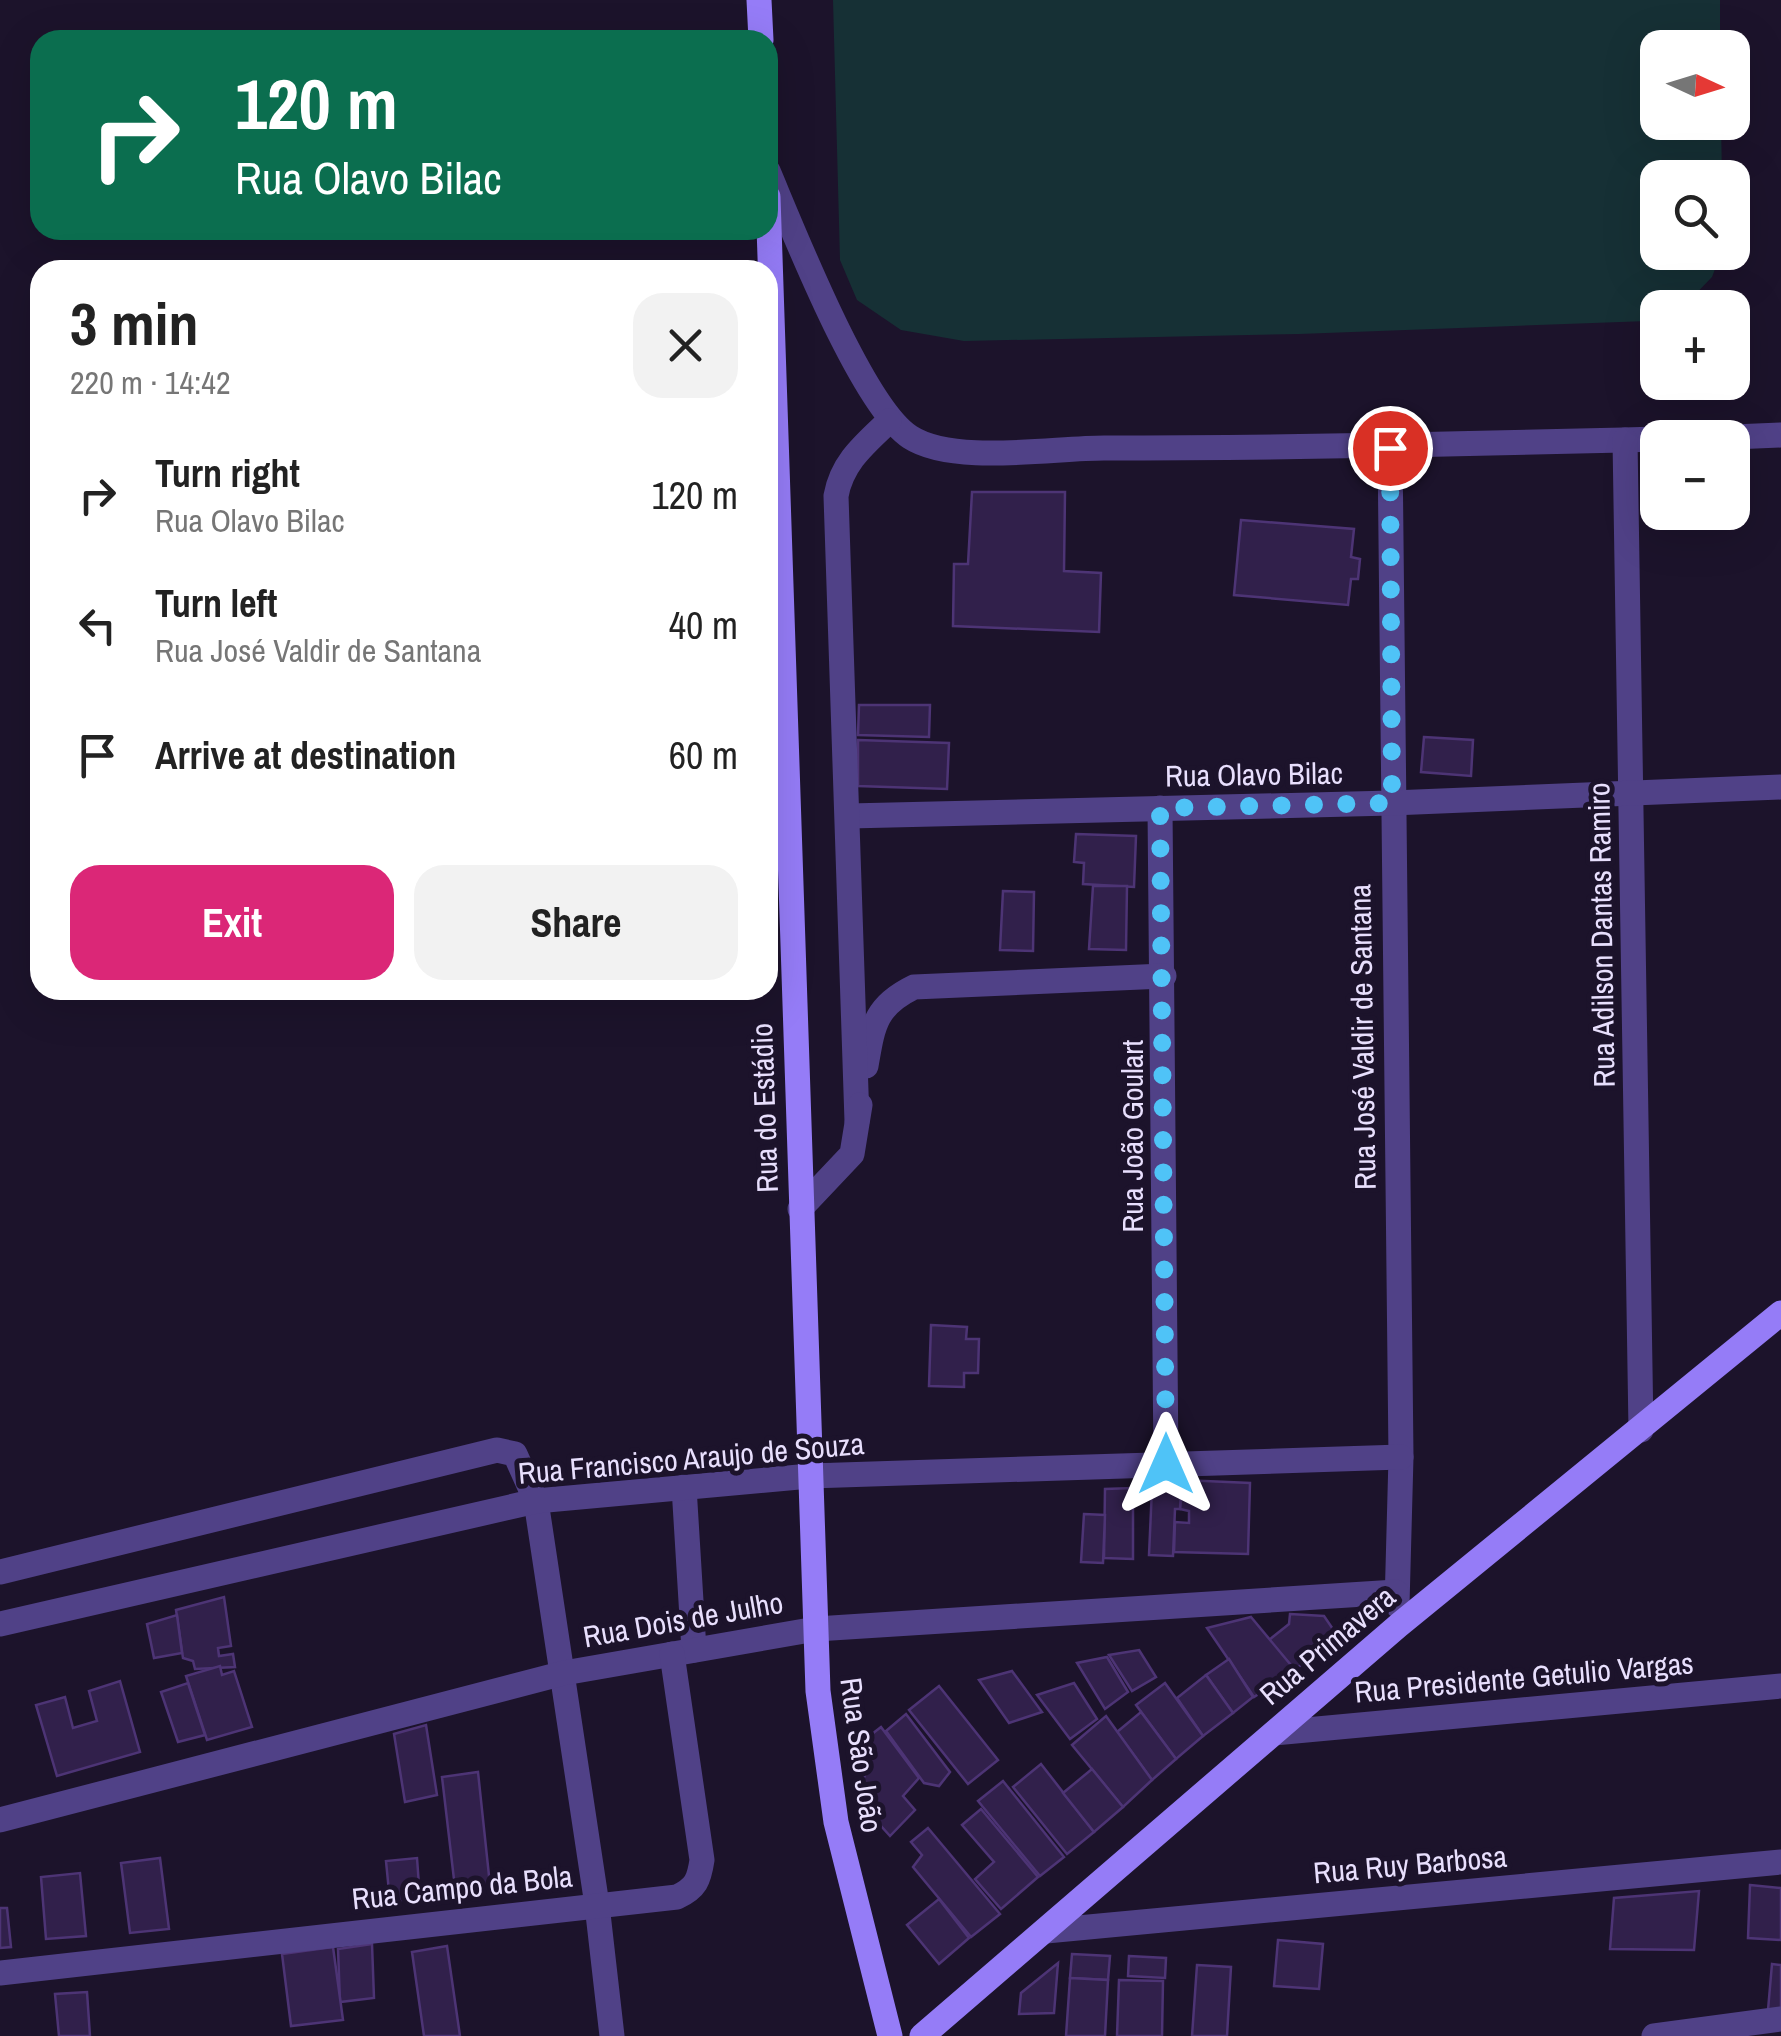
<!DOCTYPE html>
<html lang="en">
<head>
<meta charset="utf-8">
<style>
	:root { --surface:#fff; --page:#f2f2f2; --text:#222; --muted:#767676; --accent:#db2777 }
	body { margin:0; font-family:"Archivo Narrow",sans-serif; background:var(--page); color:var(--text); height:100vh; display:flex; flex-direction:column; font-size:38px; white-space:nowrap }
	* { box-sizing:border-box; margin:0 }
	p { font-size:32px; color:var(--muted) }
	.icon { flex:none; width:55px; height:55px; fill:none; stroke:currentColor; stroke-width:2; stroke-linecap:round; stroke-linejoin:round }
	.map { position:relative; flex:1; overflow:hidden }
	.panel { position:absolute; left:30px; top:260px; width:748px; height:740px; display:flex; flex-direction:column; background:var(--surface); border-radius:30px; box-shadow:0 10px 40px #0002 }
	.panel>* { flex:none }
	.hud { position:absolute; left:30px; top:30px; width:748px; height:210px; border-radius:30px; box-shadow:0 10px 40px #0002; background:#0b6e4f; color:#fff; overflow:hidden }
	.needle { width:65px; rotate:94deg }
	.tools { position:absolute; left:1640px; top:30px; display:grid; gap:20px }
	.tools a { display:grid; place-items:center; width:110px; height:110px; border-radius:20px; background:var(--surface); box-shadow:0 10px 40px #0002; font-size:50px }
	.pin { position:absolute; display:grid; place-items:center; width:85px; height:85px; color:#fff; margin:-42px; border:5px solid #fff; border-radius:50%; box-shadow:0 2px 10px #0007 }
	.me { position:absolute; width:110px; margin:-55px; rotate:0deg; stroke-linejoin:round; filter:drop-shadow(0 0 8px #0008) }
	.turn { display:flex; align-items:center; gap:35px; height:210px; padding:0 40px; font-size:45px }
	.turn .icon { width:130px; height:130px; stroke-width:2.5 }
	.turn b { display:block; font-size:70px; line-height:85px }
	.round { display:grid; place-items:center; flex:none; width:105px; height:105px; border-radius:30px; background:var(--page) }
	.summary { display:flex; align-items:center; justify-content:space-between; height:170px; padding:0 40px }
	h1 { font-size:60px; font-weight:700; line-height:75px }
	.cta { display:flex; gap:20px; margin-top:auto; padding:20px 40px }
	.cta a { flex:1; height:115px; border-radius:30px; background:var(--accent); color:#fff; font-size:40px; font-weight:700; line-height:115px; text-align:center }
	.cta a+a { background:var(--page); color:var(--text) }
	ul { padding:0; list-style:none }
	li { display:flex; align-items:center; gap:30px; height:130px; padding:0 40px }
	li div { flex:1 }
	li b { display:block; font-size:38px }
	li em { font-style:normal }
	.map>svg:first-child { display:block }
	.green { fill:#163035 }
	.building { fill:#31204b; stroke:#4d3475; stroke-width:2.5 }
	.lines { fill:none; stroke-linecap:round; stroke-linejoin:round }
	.street { stroke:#504187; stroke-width:25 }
	.secondary { stroke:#957cf7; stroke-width:25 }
	.route { stroke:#4fc3f7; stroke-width:18; stroke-dasharray:0 32.4 }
	.labels { text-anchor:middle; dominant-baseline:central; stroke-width:10; stroke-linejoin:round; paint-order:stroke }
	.street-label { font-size:30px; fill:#e8dffd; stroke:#1c132b }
</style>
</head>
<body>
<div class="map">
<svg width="1781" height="2036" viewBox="0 0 1781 2036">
	<rect width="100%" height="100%" fill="#1c132b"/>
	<polygon class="green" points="833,0 1720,0 1720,47 1658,48 1658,122 1721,123 1722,177 1658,178 1658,252 1721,253 1712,277 1683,307 1658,308 1657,318 1648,321 1299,334 964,341 901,330 857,300 840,260"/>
	<g class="building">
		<polygon points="972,492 1065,492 1064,571 1101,573 1099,632 953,626 954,564 968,564"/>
		<polygon points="1241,520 1354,529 1351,557 1360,559 1358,579 1351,579 1348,605 1234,595"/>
		<polygon points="859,705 930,705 929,737 858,735"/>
		<polygon points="1424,737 1473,740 1471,776 1421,772"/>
		<polygon points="858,740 949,743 947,789 858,786"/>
		<polygon points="1076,834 1136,836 1134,887 1083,884 1084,863 1074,862"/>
		<polygon points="1093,886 1127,886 1126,950 1089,949"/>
		<polygon points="1003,891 1034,892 1033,951 1000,950"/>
		<polygon points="931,1325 967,1327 966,1339 979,1339 978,1373 964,1373 964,1387 929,1386"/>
		<polygon points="1182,1480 1250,1483 1248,1554 1174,1552 1175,1522 1189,1523 1189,1511 1180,1509"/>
		<polygon points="1133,1488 1133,1559 1104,1558 1105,1489"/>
		<polygon points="1152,1488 1181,1489 1180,1509 1175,1509 1173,1556 1149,1555"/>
		<polygon points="1084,1514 1105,1515 1103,1563 1081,1562"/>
		<polygon points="224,1597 231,1646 218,1648 219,1656 233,1654 235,1667 195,1669 193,1661 183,1658 176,1610"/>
		<polygon points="1290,1614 1324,1616 1337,1635 1295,1670 1269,1640 1289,1624"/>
		<polygon points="177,1615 182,1653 154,1658 147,1624"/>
		<polygon points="1251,1617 1295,1670 1254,1697 1207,1628"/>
		<polygon points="1139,1650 1156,1677 1132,1691 1109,1655"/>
		<polygon points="1107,1657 1128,1692 1105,1709 1077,1663"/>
		<polygon points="1229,1659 1253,1697 1233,1713 1206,1675"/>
		<polygon points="220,1666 222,1675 234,1671 252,1727 207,1740 186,1676"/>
		<polygon points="1012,1671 1042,1712 1009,1723 979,1680"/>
		<polygon points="1206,1675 1233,1713 1203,1736 1177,1698"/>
		<polygon points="120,1681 140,1752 57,1776 36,1705 65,1697 73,1728 97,1721 89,1691"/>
		<polygon points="188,1683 205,1735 178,1742 161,1692"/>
		<polygon points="1074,1683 1097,1719 1070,1739 1037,1695"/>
		<polygon points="1165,1683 1203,1736 1176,1759 1136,1705"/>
		<polygon points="939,1686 998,1760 968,1784 909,1710"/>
		<polygon points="1141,1712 1176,1759 1152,1780 1117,1732"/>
		<polygon points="906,1714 950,1772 939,1786 924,1783 886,1731"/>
		<polygon points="1106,1716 1152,1780 1123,1807 1072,1745"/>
		<polygon points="426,1725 437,1795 405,1802 394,1734"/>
		<polygon points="881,1727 919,1778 903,1796 915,1810 890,1836 855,1797 867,1771 850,1751"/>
		<polygon points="1041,1764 1094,1832 1067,1854 1013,1787"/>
		<polygon points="1092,1769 1123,1807 1094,1832 1063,1793"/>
		<polygon points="478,1772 490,1885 455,1888 442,1777"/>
		<polygon points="1003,1781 1064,1857 1040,1876 978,1801"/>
		<polygon points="981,1809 1038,1877 1001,1909 975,1879 994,1862 962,1825"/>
		<polygon points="928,1828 1000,1914 971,1937 913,1867 922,1855 911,1842"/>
		<polygon points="160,1858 169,1929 130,1933 121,1863"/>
		<polygon points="417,1858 420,1899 390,1902 386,1861"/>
		<polygon points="80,1873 86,1936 46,1939 41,1877"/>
		<polygon points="1750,1885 1781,1888 1781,1940 1748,1938"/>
		<polygon points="1699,1891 1694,1950 1610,1949 1614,1898"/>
		<polygon points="939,1899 969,1938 939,1964 907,1925"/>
		<polygon points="0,1908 7,1908 11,1947 0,1948"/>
		<polygon points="1278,1940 1323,1944 1319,1989 1274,1986"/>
		<polygon points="372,1944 374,1998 340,2002 338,1949"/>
		<polygon points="447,1946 460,2036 424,2036 412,1952"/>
		<polygon points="333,1947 343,2020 291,2026 282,1954"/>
		<polygon points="1072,1954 1110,1956 1108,1980 1070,1978"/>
		<polygon points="1129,1956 1166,1958 1165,1978 1128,1976"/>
		<polygon points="1058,1963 1054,2013 1019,2014 1021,1993"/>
		<polygon points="1772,1964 1781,1965 1781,2011 1768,2010"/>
		<polygon points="1197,1965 1231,1967 1227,2036 1192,2036"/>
		<polygon points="1070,1978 1108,1980 1105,2036 1066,2036"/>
		<polygon points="1119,1980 1163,1981 1162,2036 1117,2036"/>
		<polygon points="87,1992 90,2036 59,2036 55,1994"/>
	</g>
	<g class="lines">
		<g class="street">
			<path d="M 768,171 C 793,230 862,406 910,437 C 953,465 1051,448 1104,448 C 1288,448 1473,444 1658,439"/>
			<polyline points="1709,438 1781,435"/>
			<polyline points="1625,440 1641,1430"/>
			<polyline points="1390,448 1401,1457 1397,1605"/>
			<polyline points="1160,808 1166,1464"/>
			<polyline points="849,816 1392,803 1781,787"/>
			<path d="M 866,1066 C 873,1025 875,1006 914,987 L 1164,976"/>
			<path d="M 857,1121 L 836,496 C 842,462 865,444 889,421"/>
			<polyline points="800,1209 852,1154 860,1105"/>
			<polyline points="684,1487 694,1650"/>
			<polyline points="0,1572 497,1450 515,1454 536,1501 597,1905 612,2036"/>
			<polyline points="0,1624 536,1501 810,1476 1401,1457"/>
			<polyline points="1274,1733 1781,1686"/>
			<polyline points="0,1820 564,1673 816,1629 1396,1592"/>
			<polyline points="1046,1931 1781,1862"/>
			<path d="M 0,1973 L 677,1897 C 696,1888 699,1880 702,1860 L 672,1654"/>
			<polyline points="1654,2036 1781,2019"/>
		</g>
		<g class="secondary">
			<polyline points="759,0 761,40"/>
			<polyline points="768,197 818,1691 836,1822 890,2036"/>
			<polyline points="922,2036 1399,1625 1781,1313"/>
		</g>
	</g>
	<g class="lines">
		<polyline class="route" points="1166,1464 1160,808 1392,803 1390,448"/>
	</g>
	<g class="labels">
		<g class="street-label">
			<text transform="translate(1254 774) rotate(-1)">Rua Olavo Bilac</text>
			<text transform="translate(1601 935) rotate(-91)">Rua Adilson Dantas Ramiro</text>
			<text transform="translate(1362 1037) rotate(-91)">Rua José Valdir de Santana</text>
			<text transform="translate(764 1108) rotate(-92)">Rua do Estádio</text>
			<text transform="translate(1132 1136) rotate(-90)">Rua João Goulart</text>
			<text transform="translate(691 1458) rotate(-5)">Rua Francisco Araujo de Souza</text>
			<text transform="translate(683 1619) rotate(-10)">Rua Dois de Julho</text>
			<text transform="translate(1327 1645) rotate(-40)">Rua Primavera</text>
			<text transform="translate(1524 1677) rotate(-5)">Rua Presidente Getulio Vargas</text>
			<text transform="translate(862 1755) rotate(82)">Rua São João</text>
			<text transform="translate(1410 1864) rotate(-5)">Rua Ruy Barbosa</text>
			<text transform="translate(462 1887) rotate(-6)">Rua Campo da Bola</text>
		</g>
	</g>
</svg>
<div class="tools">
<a><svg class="needle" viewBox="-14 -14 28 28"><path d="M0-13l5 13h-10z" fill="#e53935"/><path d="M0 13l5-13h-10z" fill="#767676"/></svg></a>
<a><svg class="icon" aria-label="search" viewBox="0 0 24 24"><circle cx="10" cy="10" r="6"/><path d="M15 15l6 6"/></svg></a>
<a>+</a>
<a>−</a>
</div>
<div class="pin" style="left:1390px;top:448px;background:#d93025"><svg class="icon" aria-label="arrive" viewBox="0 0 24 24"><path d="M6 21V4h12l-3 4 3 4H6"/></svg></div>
<svg class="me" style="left:1166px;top:1464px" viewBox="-20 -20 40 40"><path d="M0-17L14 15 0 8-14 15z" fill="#4fc3f7" stroke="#fff" stroke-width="4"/></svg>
<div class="hud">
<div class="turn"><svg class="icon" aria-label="right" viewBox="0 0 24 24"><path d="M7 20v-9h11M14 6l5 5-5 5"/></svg><div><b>120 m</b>Rua Olavo Bilac</div></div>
</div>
<section class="panel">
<div class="summary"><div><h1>3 min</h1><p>220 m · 14:42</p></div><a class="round"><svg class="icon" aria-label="close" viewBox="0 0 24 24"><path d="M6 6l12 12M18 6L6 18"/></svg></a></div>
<ul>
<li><svg class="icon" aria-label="right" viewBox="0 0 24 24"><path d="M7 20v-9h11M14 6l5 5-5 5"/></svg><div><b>Turn right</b><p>Rua Olavo Bilac</p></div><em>120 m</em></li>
<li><svg class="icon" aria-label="left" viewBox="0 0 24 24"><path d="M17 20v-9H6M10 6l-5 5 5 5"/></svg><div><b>Turn left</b><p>Rua José Valdir de Santana</p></div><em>40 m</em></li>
<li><svg class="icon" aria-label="arrive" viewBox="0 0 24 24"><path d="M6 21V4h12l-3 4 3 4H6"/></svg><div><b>Arrive at destination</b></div><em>60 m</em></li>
</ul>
<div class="cta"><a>Exit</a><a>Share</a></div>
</section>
</div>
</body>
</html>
